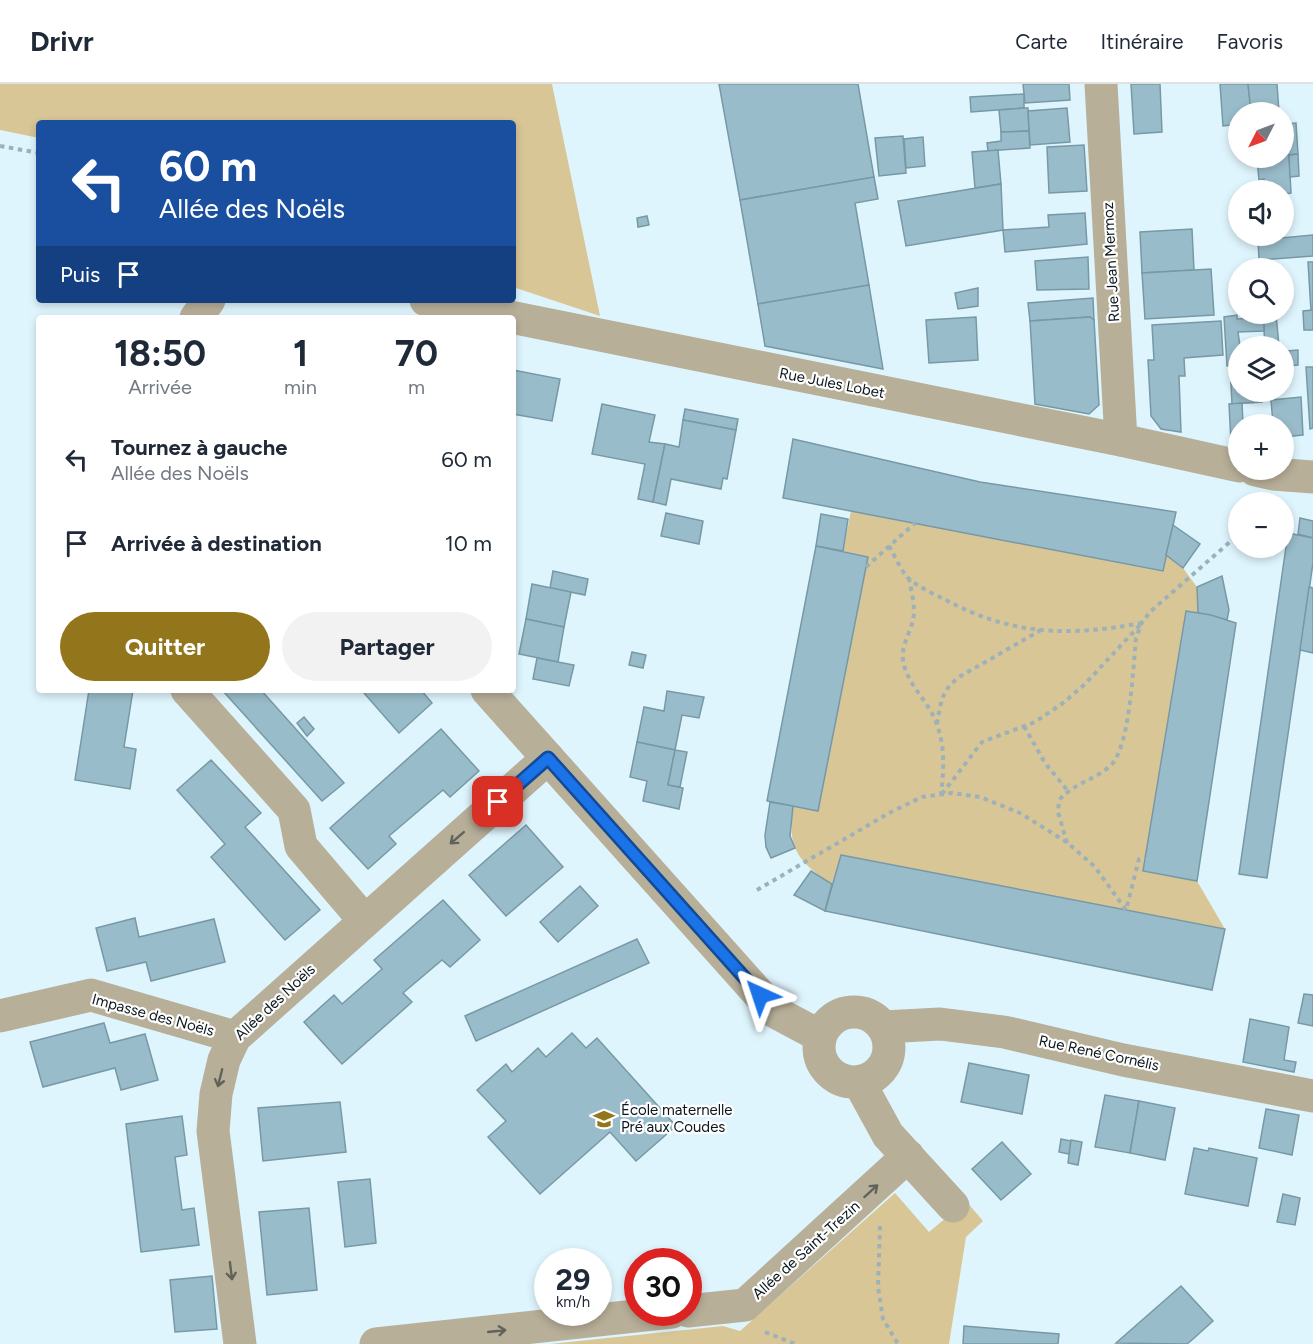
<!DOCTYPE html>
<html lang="fr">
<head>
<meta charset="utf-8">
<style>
	:root { --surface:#fff; --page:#f2f2f3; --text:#1f2937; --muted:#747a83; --line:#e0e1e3; --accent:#93761c }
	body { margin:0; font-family:Figtree,sans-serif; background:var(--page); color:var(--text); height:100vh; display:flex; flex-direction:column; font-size:22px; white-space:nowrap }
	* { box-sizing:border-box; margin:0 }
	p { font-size:20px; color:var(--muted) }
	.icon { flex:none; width:33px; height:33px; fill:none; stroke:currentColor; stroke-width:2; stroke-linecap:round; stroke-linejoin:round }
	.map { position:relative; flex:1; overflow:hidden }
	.drawer { position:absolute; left:36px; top:231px; width:480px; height:378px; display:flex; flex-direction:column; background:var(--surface); border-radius:6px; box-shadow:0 3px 9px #0003 }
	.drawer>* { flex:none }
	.guide { position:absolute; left:36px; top:36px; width:480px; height:183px; border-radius:6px; box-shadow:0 3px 9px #0003; background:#1a4fa0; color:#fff; overflow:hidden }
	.needle { width:39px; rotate:228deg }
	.buttons { position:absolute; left:1228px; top:18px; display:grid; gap:12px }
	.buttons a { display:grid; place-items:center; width:66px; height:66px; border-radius:50%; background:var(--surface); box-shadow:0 3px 9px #0003; font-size:30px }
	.speed { position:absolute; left:534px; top:1164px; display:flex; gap:12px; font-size:30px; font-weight:700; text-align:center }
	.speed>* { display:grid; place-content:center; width:78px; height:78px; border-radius:50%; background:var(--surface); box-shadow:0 3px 9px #0003; line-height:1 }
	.speed small { font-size:15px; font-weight:400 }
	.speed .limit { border:9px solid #d22; background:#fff; color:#111 }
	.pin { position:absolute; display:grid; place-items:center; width:51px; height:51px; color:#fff; margin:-26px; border-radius:12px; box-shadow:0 3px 9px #0006 }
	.me { position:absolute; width:66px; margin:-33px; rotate:318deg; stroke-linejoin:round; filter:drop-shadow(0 0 4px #0008) }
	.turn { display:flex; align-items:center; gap:21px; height:126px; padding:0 24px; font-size:27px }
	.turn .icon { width:78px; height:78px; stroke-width:2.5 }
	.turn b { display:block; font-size:42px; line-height:51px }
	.then { display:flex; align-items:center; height:57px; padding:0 24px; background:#0003; gap:12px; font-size:22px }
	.eta { display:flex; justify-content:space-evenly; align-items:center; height:102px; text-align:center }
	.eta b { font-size:36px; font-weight:700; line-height:42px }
	.action { display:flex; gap:12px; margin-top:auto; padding:12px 24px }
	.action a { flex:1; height:69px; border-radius:36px; background:var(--accent); color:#fff; font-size:24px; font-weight:700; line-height:69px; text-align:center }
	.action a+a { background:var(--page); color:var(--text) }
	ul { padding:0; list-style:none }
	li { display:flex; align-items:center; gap:18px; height:84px; padding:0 24px }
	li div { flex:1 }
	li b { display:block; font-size:22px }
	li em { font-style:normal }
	header { display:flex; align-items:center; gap:36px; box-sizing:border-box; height:84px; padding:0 30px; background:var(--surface); border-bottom:2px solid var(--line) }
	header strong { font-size:28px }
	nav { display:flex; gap:33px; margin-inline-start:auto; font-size:21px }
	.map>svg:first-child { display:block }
	.green { fill:#d9c697 }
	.building { fill:#99bcca; stroke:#7799a6; stroke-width:1.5 }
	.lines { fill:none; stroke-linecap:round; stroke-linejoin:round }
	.path { stroke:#9eb1b8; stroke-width:4; stroke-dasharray:4.5 4.5; stroke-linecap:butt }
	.minor { stroke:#b8af99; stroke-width:33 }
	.oneway { stroke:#61635a }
	.route-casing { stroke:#114b97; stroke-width:15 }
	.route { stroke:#1a73e8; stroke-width:10 }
	.labels { text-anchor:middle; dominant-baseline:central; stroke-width:4.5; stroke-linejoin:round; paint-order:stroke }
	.street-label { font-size:15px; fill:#0a171c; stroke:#fefefe }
	.poi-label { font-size:15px; fill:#0a171c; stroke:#fefefe; text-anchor:start }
</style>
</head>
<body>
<header>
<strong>Drivr</strong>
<nav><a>Carte</a><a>Itinéraire</a><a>Favoris</a></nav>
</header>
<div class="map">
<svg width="1313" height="1260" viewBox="0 0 1313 1260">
	<rect width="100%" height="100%" fill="#dff5fd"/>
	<g class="green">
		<polygon points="0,0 552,0 600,232 513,203 513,39 39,39 39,54 0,46"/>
		<path d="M 851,427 L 1166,471 L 1183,484 L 1197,503 L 1198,529 L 1186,528 L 1143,787 L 1197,797 L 1225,845 L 842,771 L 832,800 C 797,777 787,764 793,722 L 818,727 L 868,473 L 843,467 Z"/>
		<polygon points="895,1109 929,1148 966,1117 983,1137 966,1153 949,1260 550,1260 723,1242 740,1247"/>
	</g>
	<g class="building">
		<polygon points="719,0 858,0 874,93 740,116"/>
		<polygon points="1023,0 1069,0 1070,16 1025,19"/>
		<polygon points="1131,0 1160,0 1162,48 1134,50"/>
		<polygon points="1220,0 1248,0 1251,28 1239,28 1239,40 1223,42"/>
		<polygon points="1248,0 1277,0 1279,28 1251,28"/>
		<polygon points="1024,10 1024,24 971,28 970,13"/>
		<polygon points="1024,24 1028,24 1029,47 1001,48 999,26"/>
		<polygon points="1067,24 1070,58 1030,61 1028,27"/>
		<polygon points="1296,39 1298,70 1289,71 1291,109 1284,110 1284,106 1265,106 1264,95 1259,96 1257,74 1284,74 1284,40"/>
		<polygon points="1029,47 1030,64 988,67 987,59 1001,57 1001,48"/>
		<polygon points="903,52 906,89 879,92 875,54"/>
		<polygon points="923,53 925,82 906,84 904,55"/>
		<polygon points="1084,61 1087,107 1049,109 1047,63"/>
		<polygon points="998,66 1001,100 975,104 972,68"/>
		<polygon points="1298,70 1299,92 1290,93 1289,71"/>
		<polygon points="874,93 878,115 855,119 869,201 758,220 740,116"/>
		<polygon points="1001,100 1003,146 906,162 898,117"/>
		<polygon points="1085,129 1087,160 1005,168 1003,146 1049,143 1048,131"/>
		<polygon points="647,132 649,141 638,143 637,134"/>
		<polygon points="1192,145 1194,186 1142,189 1140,148"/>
		<polygon points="1313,151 1313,172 1259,176 1258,156"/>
		<polygon points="1088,173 1089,205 1037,206 1035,177"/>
		<polygon points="1308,178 1313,178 1313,226 1311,227"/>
		<polygon points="1211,185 1214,231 1145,235 1142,189"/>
		<polygon points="869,201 883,285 765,262 758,220"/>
		<polygon points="978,204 978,222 958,225 955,209"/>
		<polygon points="1093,214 1094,236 1090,233 1030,237 1028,219"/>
		<polygon points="1313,226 1313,246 1304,246 1303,227"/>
		<polygon points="1263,230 1276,230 1279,262 1265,262"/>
		<polygon points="1237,231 1237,235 1264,233 1264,247 1238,248 1240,262 1239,267 1235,267 1236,281 1227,282 1224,233"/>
		<polygon points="976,233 978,276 929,279 926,236"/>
		<polygon points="1090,233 1094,236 1099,321 1089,330 1035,320 1030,237"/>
		<polygon points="1221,237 1223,271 1184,274 1185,292 1179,292 1181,348 1161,345 1151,332 1148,276 1154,276 1152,241"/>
		<polygon points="1298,266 1298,281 1288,282 1287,267"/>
		<polygon points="1236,281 1239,281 1239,308 1261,308 1262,318 1232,320 1230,282"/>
		<polygon points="1306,283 1313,283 1313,344 1310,345"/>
		<polygon points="513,286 560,295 552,337 513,330"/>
		<polygon points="1301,313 1303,351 1284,353 1284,340 1273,340 1271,316"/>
		<polygon points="1242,319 1243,340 1239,340 1239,360 1231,358 1229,320"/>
		<polygon points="602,320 655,331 649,358 665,360 653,418 638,415 645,380 592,370"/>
		<polygon points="685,325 738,335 736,346 683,336"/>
		<polygon points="683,336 736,346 727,395 723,394 721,405 671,395 666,421 653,418 665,360 679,363"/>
		<polygon points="793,355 980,398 1176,428 1163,487 783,414"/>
		<polygon points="666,429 703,437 699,460 661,452"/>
		<polygon points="821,430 848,435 843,467 816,462"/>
		<polygon points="1300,434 1313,437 1313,454 1298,450"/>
		<polygon points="1173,441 1200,460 1183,484 1166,471"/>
		<polygon points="1288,449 1313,454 1313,479 1267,794 1239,790"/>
		<polygon points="816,462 868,473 818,727 767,717"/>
		<polygon points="553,487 588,495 585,511 550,504"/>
		<polygon points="1222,492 1229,526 1227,536 1198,529 1197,503"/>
		<polygon points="532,500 571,508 564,543 526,535"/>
		<polygon points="1309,503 1313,504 1313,569 1300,566"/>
		<polygon points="1186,527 1211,531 1236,539 1197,797 1143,787"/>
		<polygon points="526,535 564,543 558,578 519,570"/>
		<polygon points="632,568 646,571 643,584 629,581"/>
		<polygon points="537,574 574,581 569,602 533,595"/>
		<polygon points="89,606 133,606 124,663 136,665 130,705 75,696"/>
		<polygon points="222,606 261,606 344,699 322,717"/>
		<polygon points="367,606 421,606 432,619 399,649 364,609"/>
		<polygon points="667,607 704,613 699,634 682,631 675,666 637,658 644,623 664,627"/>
		<polygon points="304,633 314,645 307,652 297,639"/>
		<polygon points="441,645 479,687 450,713 443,706 389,752 396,760 368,785 330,744"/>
		<polygon points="637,658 675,666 668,701 683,704 679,725 643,717 647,697 630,693"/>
		<polygon points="675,666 687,668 680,703 668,701"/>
		<polygon points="211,676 261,729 245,743 320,826 285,856 211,773 225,760 177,706"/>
		<polygon points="770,718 793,722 790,752 795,764 771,774 766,763 765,751"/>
		<polygon points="526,741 563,783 506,832 469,791"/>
		<polygon points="841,771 1225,845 1212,906 825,827"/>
		<polygon points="811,787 832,800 825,827 794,811"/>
		<polygon points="580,802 598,822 558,858 540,838"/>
		<polygon points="443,816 480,856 450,883 442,876 403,909 412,918 342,980 304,938 334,911 342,920 382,885 374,876"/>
		<polygon points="135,834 139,853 214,835 225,878 151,897 146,878 107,887 96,844"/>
		<polygon points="637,855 649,879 476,957 465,932"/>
		<polygon points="1304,910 1313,911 1313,942 1298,939"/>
		<polygon points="1250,935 1289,943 1284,976 1296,978 1294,988 1243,978"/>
		<polygon points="104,939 110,959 145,950 158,996 121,1006 115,984 43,1003 30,958"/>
		<polygon points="572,949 586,964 597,954 676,1042 636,1077 610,1048 540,1110 488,1053 506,1037 477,1006 506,980 512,988 538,964 546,973"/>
		<polygon points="969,979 1029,991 1022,1030 961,1018"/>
		<polygon points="1105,1011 1139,1017 1130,1069 1095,1063"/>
		<polygon points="1139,1017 1175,1024 1165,1076 1130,1069"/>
		<polygon points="340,1018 346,1068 263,1077 258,1024"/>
		<polygon points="1266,1025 1299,1031 1292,1071 1259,1064"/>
		<polygon points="182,1032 187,1071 175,1073 182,1126 194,1124 199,1161 141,1168 126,1040"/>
		<polygon points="1061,1055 1071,1057 1069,1070 1059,1068"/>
		<polygon points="1071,1056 1082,1058 1078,1081 1068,1079"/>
		<polygon points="1002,1058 1031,1090 1001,1116 972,1085"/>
		<polygon points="1194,1064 1208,1067 1209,1064 1257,1074 1248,1122 1185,1110"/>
		<polygon points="370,1095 376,1159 345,1163 338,1098"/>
		<polygon points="1283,1110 1300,1114 1295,1141 1277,1138"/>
		<polygon points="309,1124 317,1206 267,1211 259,1128"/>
		<polygon points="212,1192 217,1245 175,1248 170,1196"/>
		<polygon points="1181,1202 1213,1237 1193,1255 1187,1260 1116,1259"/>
		<polygon points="964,1242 1059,1250 1058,1260 963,1260"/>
	</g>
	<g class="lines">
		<g class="path">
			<polyline points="0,62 39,69"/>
			<path d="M 889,462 C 895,472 900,485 908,494 C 917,502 933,510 944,515 C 1010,551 1068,553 1141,539"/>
			<polyline points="866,483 915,439"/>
			<path d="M 909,494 C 911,507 916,522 913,536 C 910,549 901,562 903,576 C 906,600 930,618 937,641 C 945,662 944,687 941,710"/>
			<path d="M 937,640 C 941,618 941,607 959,593 L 1041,546"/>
			<polyline points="1024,642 1045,679 1068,707"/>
			<polyline points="942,710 982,658 1035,638 1063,619 1084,601 1140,541"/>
			<path d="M 1067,759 L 1058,728 L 1059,716 C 1076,698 1092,697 1109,683 C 1130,667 1133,583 1136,554 L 1142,538 L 1151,527 L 1239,450"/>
			<polyline points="757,806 891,728 922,713 952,709 980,713 1020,729 1068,759 1095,783 1126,826 1139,775 1145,773"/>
			<polyline points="880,1142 878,1203 883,1235 898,1260"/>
			<polyline points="765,1248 795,1260"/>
		</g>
		<g class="minor">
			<polyline points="1101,0 1121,356"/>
			<polyline points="426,216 1121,356 1239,382"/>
			<polyline points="196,234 209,216"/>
			<polyline points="1255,386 1273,390 1313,393"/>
			<polyline points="187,606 294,726 301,762 364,836"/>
			<polyline points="487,606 775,928 820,952"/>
			<circle cx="854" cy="963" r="35"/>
			<polyline points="0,932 91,911 235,953"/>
			<polyline points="883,943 940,940 1004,948 1123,976 1313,1012"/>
			<polyline points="859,998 888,1051 953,1122"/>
			<polyline points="688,1227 745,1221 908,1072"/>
			<polyline points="240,1260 213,1047 216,1010 224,976 235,953 548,674"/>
			<polyline points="376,1260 672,1228"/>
		</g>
	</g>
	<defs><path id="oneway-shaft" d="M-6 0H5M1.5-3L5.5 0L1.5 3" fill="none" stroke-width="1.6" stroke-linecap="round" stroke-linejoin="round" transform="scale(1.5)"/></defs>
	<g class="oneway">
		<use href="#oneway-shaft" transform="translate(457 754) rotate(139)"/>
		<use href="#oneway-shaft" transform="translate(220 994) rotate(104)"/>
		<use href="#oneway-shaft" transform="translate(871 1107) rotate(-42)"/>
		<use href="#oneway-shaft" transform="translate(231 1187) rotate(83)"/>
		<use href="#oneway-shaft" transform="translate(497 1247) rotate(-6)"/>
	</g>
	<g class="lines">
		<defs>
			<polyline id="route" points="498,718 548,674 760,911"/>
		</defs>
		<use href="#route" class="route-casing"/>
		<use href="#route" class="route"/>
	</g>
	<defs>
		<symbol id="school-bare" viewBox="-9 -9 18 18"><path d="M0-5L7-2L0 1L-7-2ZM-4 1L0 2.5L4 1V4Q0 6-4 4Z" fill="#93761c" stroke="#fefefe" stroke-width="2.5" paint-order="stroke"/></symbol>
	</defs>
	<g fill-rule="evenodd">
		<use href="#school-bare" x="589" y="1020" width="30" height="30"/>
	</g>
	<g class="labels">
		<g class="street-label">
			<text transform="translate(1111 178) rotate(-93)">Rue Jean Mermoz</text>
			<text transform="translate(832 299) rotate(11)">Rue Jules Lobet</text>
			<text transform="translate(275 918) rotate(-43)">Allée des Noëls</text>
			<text transform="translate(153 931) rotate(15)">Impasse des Noëls</text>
			<text transform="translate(1099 969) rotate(12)">Rue René Cornélis</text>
			<text transform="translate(806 1166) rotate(-42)">Allée de Saint-Trezin</text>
		</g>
		<g class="poi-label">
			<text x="621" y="1026">École maternelle<tspan x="621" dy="17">Pré aux Coudes</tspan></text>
		</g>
	</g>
</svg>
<div class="buttons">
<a><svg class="needle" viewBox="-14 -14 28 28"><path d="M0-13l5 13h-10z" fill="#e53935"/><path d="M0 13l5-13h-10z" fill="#747a83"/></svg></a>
<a><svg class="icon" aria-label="sound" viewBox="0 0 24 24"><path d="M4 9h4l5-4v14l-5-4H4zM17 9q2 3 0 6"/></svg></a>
<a><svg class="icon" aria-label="search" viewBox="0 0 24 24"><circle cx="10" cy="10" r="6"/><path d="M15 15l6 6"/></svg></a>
<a><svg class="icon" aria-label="layers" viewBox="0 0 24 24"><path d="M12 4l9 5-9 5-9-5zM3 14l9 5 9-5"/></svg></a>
<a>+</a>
<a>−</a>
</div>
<div class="speed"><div>29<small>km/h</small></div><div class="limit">30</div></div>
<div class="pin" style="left:498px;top:718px;background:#d93025"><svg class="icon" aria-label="arrive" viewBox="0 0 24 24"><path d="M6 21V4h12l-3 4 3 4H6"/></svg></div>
<svg class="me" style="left:760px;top:911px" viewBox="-20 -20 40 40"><path d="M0-17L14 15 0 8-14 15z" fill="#1a73e8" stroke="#fff" stroke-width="4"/></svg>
<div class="guide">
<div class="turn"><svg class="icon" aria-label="left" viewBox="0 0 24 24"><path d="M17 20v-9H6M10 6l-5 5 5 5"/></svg><div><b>60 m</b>Allée des Noëls</div></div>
<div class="then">Puis<svg class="icon" aria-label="arrive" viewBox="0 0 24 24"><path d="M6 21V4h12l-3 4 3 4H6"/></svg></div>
</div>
<section class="drawer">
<div class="eta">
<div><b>18:50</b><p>Arrivée</p></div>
<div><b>1</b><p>min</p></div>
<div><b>70</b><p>m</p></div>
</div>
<ul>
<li><svg class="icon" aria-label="left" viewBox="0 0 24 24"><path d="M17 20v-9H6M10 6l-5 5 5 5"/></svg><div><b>Tournez à gauche</b><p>Allée des Noëls</p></div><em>60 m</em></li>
<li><svg class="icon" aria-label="arrive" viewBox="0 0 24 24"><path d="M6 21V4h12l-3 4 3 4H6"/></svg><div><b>Arrivée à destination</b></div><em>10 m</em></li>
</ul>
<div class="action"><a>Quitter</a><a>Partager</a></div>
</section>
</div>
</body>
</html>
